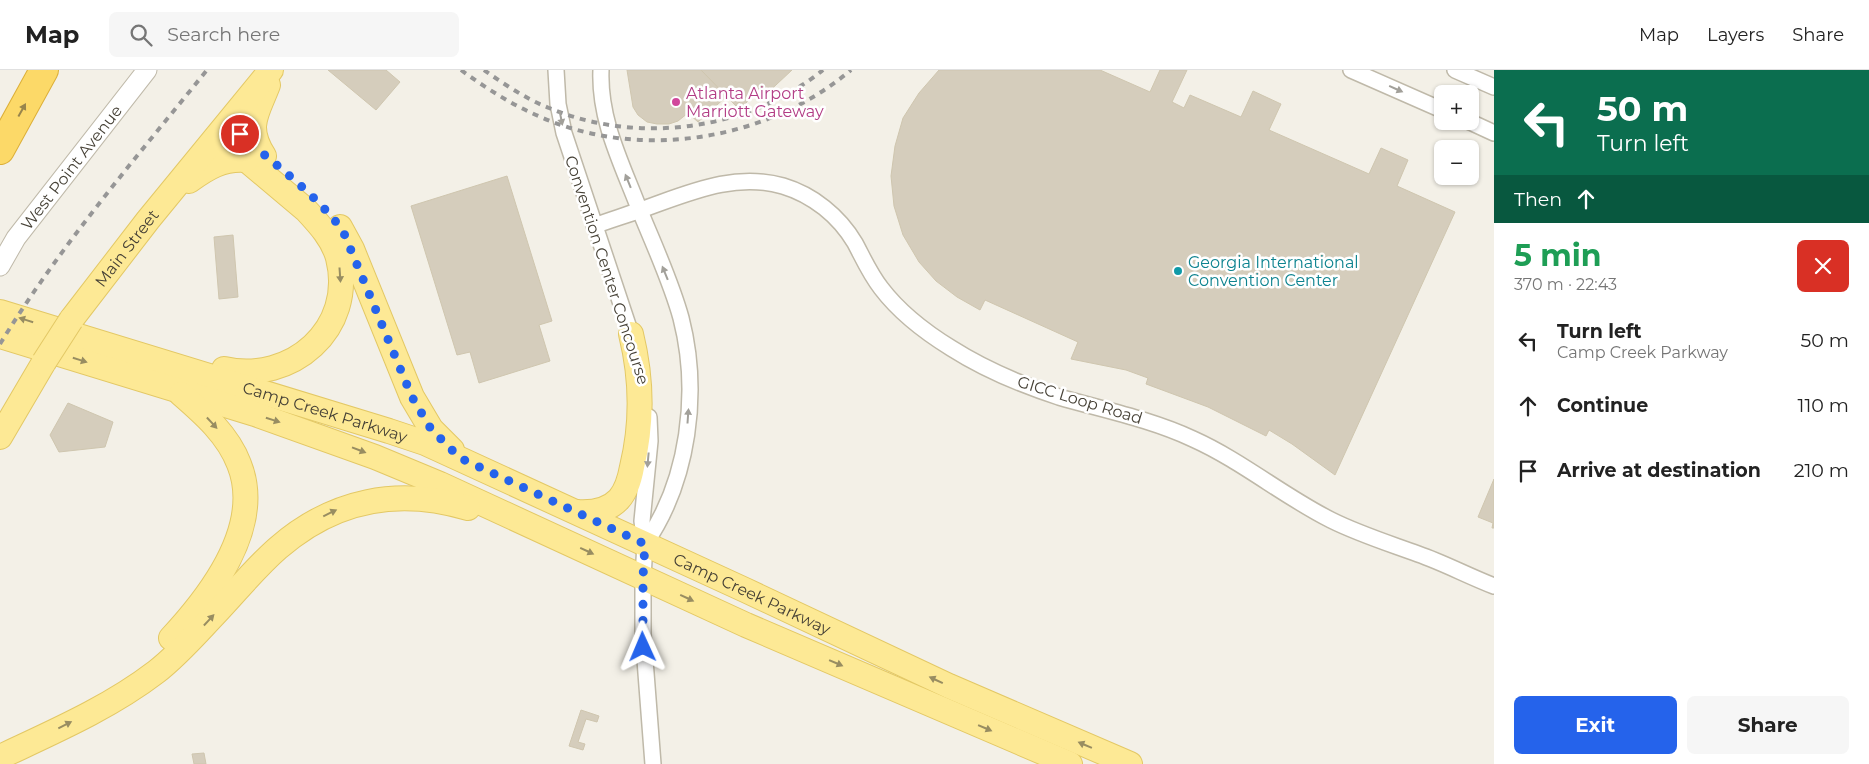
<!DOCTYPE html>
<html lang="en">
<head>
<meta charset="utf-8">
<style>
	:root { --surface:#fff; --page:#f6f6f6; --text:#222; --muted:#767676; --line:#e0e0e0; --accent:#2563eb }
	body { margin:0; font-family:Montserrat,sans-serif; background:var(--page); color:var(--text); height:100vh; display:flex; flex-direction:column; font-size:19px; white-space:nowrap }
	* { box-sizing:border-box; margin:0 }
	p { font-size:16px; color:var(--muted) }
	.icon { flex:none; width:28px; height:28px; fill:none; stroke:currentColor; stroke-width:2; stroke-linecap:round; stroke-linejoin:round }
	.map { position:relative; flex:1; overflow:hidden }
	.panel { display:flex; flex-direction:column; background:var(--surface); width:375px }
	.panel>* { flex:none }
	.guide { background:#0b6e4f; color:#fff; overflow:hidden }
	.buttons { position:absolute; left:1434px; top:15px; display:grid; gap:10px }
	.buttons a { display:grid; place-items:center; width:45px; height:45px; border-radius:8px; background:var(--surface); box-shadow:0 1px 4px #0004; font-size:25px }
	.pin { position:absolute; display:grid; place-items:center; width:42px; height:42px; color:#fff; margin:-21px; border:2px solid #fff; border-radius:50%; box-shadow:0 1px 5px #0007 }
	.me { position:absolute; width:55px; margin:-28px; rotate:359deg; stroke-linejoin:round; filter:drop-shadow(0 0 4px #0008) }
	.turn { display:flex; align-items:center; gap:18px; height:105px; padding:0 20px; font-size:22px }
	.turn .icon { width:65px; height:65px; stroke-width:2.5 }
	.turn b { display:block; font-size:35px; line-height:42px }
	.then { display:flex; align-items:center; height:48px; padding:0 20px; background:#0003; gap:10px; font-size:19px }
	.round { display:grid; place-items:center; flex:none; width:52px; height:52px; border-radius:8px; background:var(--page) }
	.summary { display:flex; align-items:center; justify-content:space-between; height:85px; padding:0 20px }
	h1 { font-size:30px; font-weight:700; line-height:38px; color:#1e9e55 }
	.button { display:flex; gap:10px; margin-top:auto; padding:10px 20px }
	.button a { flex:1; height:58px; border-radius:8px; background:var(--accent); color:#fff; font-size:20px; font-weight:700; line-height:58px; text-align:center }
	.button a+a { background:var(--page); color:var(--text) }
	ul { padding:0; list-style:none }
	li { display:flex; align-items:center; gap:15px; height:65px; padding:0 20px }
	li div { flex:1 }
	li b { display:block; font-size:19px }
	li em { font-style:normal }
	header { display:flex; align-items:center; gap:30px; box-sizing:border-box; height:70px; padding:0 25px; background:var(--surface); border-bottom:1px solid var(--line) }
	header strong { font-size:24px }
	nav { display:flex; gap:28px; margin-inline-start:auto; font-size:18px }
	.search { width:350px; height:45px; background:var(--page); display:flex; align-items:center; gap:12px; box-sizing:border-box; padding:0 18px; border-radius:8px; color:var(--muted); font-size:19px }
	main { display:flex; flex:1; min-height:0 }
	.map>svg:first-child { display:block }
	.building { fill:#d5cdbc; stroke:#cfc6af }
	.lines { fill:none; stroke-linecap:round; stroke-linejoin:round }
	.minor-casing { stroke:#bfb9a9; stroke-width:18 }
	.tertiary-casing { stroke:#bfb9a9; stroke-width:21 }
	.primary-casing { stroke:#e3c865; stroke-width:26 }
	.motorway-casing { stroke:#dcaf38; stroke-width:30 }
	.minor { stroke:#fff; stroke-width:15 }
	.tertiary { stroke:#fff; stroke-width:19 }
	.primary { stroke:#fde995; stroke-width:24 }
	.motorway { stroke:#fcd968; stroke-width:28 }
	.rail { stroke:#969696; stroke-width:4; stroke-dasharray:6 6; stroke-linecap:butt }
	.primary-bridge-casing { stroke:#e3c865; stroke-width:26; stroke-linecap:butt }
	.primary-bridge { stroke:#fde995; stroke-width:24 }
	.oneway { fill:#a2a09a }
	.oneway2 { fill:#98854c }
	.oneway3 { fill:#988d61 }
	.route { stroke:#2563eb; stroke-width:9; stroke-dasharray:0 16.2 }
	.hotel-dot { fill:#d1479c; stroke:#fff; stroke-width:2 }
	.culture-dot { fill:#0f9aa8; stroke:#fff; stroke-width:2 }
	.labels { text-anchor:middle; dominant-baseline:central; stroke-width:5; stroke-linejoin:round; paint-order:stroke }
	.hotel-label { font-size:16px; fill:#b23c85; stroke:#fff; text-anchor:start }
	.street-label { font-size:16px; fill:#464136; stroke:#fff }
	.culture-label { font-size:16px; fill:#0d838f; stroke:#fff; text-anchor:start }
</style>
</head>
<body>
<header>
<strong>Map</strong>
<div class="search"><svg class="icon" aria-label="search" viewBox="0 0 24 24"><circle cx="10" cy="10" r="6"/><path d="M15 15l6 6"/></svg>Search here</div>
<nav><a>Map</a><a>Layers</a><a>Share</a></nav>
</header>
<main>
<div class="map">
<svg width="1494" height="694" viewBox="0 0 1494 694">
	<rect width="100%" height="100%" fill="#f3f0e7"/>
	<g class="building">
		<polygon points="328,0 386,0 400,12 376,40"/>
		<polygon points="627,0 701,0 727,26 698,52 688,43 678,51 669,54 657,54 647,52 638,45 633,37"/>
		<polygon points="701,0 792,0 761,29 756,23 743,36 739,32 736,36"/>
		<polygon points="939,0 1100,0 1150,22 1160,0 1187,0 1172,32 1184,38 1190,25 1241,47 1253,21 1281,34 1269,60 1369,104 1381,78 1408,90 1397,116 1455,142 1335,405 1292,374 1269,360 1266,366 1208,337 1146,314 1148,308 1126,300 1071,289 1078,272 985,230 980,240 957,227 936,211 919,192 903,165 894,136 891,106 895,76 903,48 919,23"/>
		<polygon points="507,106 552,251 539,255 550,291 479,313 470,282 457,285 411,136"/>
		<polygon points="233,165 238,227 219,229 214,167"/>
		<polygon points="68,333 113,352 105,377 59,382 50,365"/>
		<polygon points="1494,409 1494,458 1492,458 1493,453 1478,447"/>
		<polygon points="581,640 599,646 597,652 586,649 578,672 585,674 583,680 569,676"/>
		<polygon points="204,683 206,694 194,694 192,684"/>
	</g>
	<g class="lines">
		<defs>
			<g id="minor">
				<polyline points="556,0 558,34 564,63 634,273"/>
				<path d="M 601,0 C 599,47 619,88 636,131 C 651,169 670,208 681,248 C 700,322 689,410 645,474"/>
				<polyline points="1351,0 1442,40"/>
				<polyline points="1455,0 1494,17"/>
				<polyline points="1468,51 1494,63"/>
				<path d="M 594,156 C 610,150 627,145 643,139 C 689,123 734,102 783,116 C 813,125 839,146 855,173 C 863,188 870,204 881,218 C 900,243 925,262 951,278 C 984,299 1022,315 1059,327 C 1104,340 1150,349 1193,369 C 1242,391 1283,426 1331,450 C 1359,464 1388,473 1418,484 C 1444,493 1468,506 1494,516"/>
				<polyline points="649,347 650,371 642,451 645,474 643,507 643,564 653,694"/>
			</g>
			<g id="tertiary">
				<path id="s1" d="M 0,196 L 16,168 L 147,0"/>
			</g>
			<g id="primary">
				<path d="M 218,66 L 306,140 C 319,154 333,169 338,188 C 356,259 291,314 224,299"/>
				<path d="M 264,86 C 245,56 257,44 268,15"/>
				<path d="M 189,111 C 207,98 223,88 246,90"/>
				<polyline points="340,157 352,179 412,327 431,359 452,380"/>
				<path id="s2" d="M 0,242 L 389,361 L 425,373 L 745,520 L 949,616 L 1130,694"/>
				<path id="s3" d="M 71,250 L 148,150 L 271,0"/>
				<polyline points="0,266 255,344 375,387 440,414 746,555 1070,694"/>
				<polyline points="0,367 44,292"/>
				<path d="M 577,442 C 593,443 608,441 619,429 C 627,420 630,408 632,397 C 643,352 642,309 631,264"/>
				<path d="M 171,568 C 211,525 264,456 239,394 C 228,365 204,344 181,324"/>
				<path d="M 0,687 C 53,662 109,638 156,602 C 178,585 196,564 215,544 C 236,522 255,498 278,478 C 333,430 398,417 468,438"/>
			</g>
			<polyline id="motorway" points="0,80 44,0"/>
		</defs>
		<use href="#minor" class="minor-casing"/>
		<use href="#tertiary" class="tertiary-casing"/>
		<use href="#primary" class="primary-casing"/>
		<use href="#motorway" class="motorway-casing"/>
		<use href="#minor" class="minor"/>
		<use href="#tertiary" class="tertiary"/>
		<use href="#primary" class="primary"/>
		<use href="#motorway" class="motorway"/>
		<g class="rail">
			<path d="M 461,0 C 487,19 514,36 543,48 C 643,91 768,70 851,0"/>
			<path d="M 484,0 C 504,14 526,29 549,38 C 638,75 747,61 823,0"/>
			<path d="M 0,274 C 60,176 135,89 207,0"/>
		</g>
		<defs>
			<polyline id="primary-bridge" points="44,292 71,250"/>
		</defs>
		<use href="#primary-bridge" class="primary-bridge-casing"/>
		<use href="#primary-bridge" class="primary-bridge"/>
	</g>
	<defs><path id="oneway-solid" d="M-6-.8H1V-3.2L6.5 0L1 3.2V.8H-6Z" transform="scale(1.25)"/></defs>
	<g class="oneway">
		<use href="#oneway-solid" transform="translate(1396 19) rotate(24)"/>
		<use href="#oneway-solid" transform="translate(561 48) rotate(79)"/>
		<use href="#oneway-solid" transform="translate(628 111) rotate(-112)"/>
		<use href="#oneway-solid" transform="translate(665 203) rotate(-112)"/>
		<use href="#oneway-solid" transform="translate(688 346) rotate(-86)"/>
		<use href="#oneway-solid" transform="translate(648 390) rotate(95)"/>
	</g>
	<use class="oneway2" href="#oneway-solid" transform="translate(22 40) rotate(-61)"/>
	<g class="oneway3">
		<use href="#oneway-solid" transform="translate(340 205) rotate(86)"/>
		<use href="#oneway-solid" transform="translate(26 250) rotate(-163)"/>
		<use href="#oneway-solid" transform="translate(80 290) rotate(17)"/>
		<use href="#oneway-solid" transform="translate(273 350) rotate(18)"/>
		<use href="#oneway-solid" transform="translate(212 353) rotate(47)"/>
		<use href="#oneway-solid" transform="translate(359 380) rotate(21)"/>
		<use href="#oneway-solid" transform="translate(330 443) rotate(-26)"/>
		<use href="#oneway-solid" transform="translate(587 481) rotate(25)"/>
		<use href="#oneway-solid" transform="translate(687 528) rotate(25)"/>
		<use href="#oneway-solid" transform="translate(209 550) rotate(-47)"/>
		<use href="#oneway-solid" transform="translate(836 593) rotate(23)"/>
		<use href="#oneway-solid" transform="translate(936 610) rotate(-155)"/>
		<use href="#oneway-solid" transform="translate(65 655) rotate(-27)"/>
		<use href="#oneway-solid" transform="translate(985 658) rotate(23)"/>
		<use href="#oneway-solid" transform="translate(1085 675) rotate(-157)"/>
	</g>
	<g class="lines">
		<path class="route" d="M 240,64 C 275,95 315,123 343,161 L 412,327 L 431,359 L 460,388 L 645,474 L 643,507 L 643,577"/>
	</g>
	<circle class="hotel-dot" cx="676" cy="32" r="5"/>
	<circle class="culture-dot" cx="1178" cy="201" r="5"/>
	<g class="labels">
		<g class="hotel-label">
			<text x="686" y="23">Atlanta Airport<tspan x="686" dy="18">Marriott Gateway</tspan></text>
		</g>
		<g class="street-label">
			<text stroke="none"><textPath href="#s1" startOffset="122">West Point Avenue</textPath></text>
			<text stroke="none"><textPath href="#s3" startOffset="91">Main Street</textPath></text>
			<text transform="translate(607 200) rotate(72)">Convention Center Concourse</text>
			<text transform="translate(1080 330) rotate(17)">GICC Loop Road</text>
			<text stroke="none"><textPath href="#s2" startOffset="340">Camp Creek Parkway</textPath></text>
			<text stroke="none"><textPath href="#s2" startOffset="805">Camp Creek Parkway</textPath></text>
		</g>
		<g class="culture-label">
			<text x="1188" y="192">Georgia International<tspan x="1188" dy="18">Convention Center</tspan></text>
		</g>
	</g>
</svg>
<div class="buttons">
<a>+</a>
<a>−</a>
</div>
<div class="pin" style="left:240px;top:64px;background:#d93025"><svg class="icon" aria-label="arrive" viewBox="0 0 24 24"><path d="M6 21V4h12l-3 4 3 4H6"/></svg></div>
<svg class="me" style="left:643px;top:577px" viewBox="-20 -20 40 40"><path d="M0-17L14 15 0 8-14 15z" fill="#2563eb" stroke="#fff" stroke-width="4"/></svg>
</div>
<section class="panel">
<div class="guide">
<div class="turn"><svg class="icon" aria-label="left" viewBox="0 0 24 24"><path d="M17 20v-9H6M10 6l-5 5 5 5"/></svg><div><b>50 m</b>Turn left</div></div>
<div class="then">Then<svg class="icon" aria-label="ahead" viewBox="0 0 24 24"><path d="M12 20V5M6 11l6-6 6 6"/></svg></div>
</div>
<div class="summary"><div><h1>5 min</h1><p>370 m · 22:43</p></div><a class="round" style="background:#d93025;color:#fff"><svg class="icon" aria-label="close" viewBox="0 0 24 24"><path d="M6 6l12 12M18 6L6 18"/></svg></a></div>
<ul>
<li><svg class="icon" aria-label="left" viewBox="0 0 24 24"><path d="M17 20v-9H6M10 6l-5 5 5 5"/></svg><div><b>Turn left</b><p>Camp Creek Parkway</p></div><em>50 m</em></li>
<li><svg class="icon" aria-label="ahead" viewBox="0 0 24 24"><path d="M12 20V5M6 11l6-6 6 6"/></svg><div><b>Continue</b></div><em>110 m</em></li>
<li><svg class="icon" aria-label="arrive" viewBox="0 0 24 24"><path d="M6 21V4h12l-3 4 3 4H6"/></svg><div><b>Arrive at destination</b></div><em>210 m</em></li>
</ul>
<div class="button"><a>Exit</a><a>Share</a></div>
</section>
</main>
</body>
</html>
